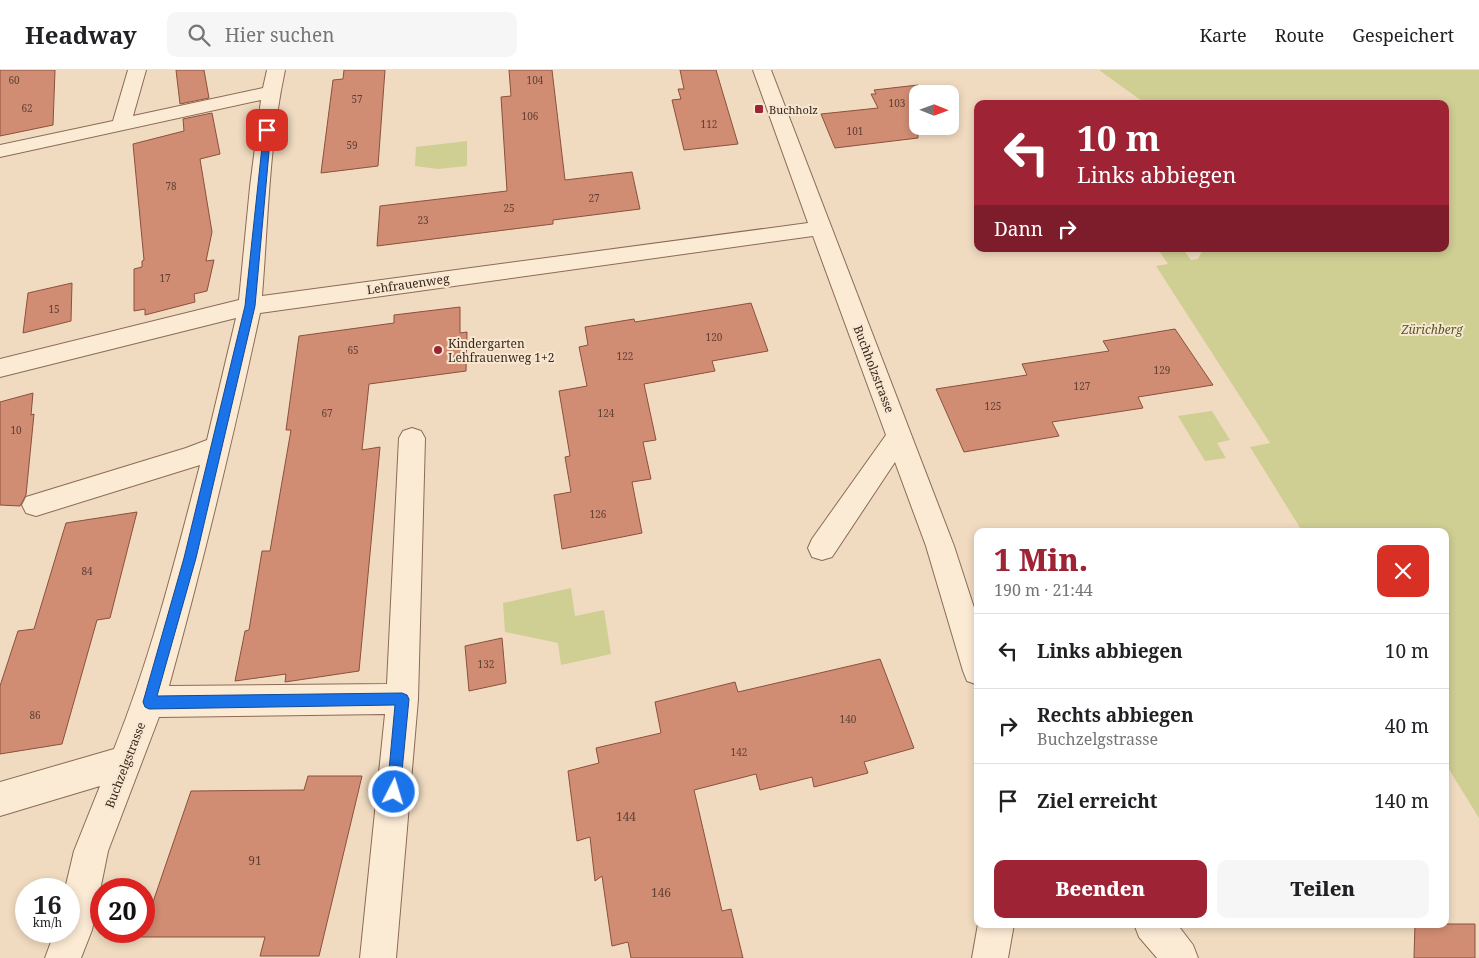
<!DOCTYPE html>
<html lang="de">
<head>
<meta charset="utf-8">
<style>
	:root { --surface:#fff; --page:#f6f6f6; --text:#202124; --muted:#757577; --line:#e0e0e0; --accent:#9d2335 }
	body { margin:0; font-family:"Noto Serif",serif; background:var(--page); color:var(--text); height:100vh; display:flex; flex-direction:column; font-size:19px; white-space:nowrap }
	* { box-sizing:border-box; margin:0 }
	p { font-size:16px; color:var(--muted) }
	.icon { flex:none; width:28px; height:28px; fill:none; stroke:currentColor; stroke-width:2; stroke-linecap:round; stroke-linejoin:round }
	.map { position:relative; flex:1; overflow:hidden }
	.sheet { position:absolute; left:974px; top:458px; width:475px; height:400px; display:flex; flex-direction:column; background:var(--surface); border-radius:10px; box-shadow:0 2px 8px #0003 }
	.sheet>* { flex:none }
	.banner { position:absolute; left:974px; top:30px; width:475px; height:152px; border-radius:10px; box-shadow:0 2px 8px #0003; background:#9d2335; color:#fff; overflow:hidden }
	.needle { width:32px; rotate:91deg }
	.buttons { position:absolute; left:909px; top:15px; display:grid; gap:10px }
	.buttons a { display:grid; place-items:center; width:50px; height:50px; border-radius:10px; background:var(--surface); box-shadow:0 2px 8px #0003; font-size:25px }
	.speed { position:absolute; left:15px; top:808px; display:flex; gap:10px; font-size:25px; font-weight:700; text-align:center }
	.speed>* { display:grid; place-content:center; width:65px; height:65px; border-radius:50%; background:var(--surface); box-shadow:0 2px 8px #0003; line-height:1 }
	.speed small { font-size:12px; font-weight:400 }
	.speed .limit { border:8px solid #d22; background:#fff; color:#111 }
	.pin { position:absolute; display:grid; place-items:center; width:42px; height:42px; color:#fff; margin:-21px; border-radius:10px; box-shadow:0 2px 8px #0006 }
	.me { position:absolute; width:55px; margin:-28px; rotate:5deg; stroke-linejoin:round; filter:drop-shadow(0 0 4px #0008) }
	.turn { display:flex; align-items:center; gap:18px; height:105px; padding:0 20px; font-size:22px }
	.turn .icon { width:65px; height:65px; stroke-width:2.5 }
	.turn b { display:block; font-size:35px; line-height:42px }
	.then { display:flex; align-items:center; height:48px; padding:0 20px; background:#0003; gap:10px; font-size:19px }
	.round { display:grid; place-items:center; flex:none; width:52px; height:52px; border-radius:10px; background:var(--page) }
	.overview { display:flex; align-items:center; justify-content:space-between; height:85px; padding:0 20px }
	h1 { font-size:30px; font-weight:800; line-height:38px; color:var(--accent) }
	.action { display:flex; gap:10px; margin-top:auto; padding:10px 20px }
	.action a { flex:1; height:58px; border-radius:10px; background:var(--accent); color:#fff; font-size:20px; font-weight:800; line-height:58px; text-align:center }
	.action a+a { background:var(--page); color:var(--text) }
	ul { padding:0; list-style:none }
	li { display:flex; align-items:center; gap:15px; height:75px; padding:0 20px; border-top:1px solid var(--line) }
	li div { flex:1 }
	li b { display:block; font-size:19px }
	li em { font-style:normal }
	header { display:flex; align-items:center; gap:30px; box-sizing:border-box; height:70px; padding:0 25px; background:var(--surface); border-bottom:1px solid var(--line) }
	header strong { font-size:24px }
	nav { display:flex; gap:28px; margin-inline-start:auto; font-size:18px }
	.search { width:350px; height:45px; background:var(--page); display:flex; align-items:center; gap:12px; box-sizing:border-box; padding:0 18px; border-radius:10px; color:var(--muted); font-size:19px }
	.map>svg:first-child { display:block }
	.green { fill:#cfce93 }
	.building { fill:#d18d74; stroke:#8b503b }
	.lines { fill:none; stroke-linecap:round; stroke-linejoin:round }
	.minor-casing { stroke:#8b6b57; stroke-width:2 }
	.minor { fill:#fbead4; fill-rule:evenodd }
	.route { fill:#1a73e8; stroke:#114b97 }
	.poi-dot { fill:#9d2335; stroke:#f7e7d0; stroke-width:2 }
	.labels { text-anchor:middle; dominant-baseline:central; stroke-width:4; stroke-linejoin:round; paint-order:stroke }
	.number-label { font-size:10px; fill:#5f4032 }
	.far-poi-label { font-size:11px; fill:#39261c; stroke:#f7e7d0; text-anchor:start }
	.street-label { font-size:12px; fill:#39261c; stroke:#f7e7d0 }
	.park-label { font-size:12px; font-style:italic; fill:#515722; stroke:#f7e7d0 }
	.poi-label { font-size:12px; fill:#39261c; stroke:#f7e7d0; text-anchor:start }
	.near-number-label { font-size:12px; fill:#5f4032 }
</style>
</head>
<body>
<header>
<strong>Headway</strong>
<div class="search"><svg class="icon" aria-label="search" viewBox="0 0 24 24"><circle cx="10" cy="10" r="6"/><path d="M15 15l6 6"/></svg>Hier suchen</div>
<nav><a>Karte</a><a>Route</a><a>Gespeichert</a></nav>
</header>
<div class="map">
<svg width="1479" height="888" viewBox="0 0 1479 888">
	<rect width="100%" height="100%" fill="#f0dbc0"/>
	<g class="green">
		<polygon points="1099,0 1479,0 1479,748 1445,693 1445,461 1302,461 1250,377 1270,373 1156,196 1168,194 1158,179 1183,179 1191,190 1198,189 1203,179 1445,179 1445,34 1146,34"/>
		<polygon points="467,71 467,96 438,99 415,96 416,77"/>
		<polygon points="1212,341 1230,370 1217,373 1226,388 1205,391 1178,346"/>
		<polygon points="571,518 575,546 604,540 611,584 561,595 558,573 505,562 503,533"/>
	</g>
	<g class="building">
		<polygon points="0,0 55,0 53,55 0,66"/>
		<polygon points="176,0 204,0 209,28 180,34"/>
		<polygon points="344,0 385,0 378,96 321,103 333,10 343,9"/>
		<polygon points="509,0 552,0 565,110 632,102 640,139 553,150 553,154 377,176 380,136 507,121 501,27 511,26"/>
		<polygon points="680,0 716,0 738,74 684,80 672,30 681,29 678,19 684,19"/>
		<polygon points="918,15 918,68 835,78 821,44 878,38 871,24 876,24 874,20"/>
		<polygon points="212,43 220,84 200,89 212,162 206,191 214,190 207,221 194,224 195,232 145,245 145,239 134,241 134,199 142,197 142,191 144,190 133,74 184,61 183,49"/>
		<polygon points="72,213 71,251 23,263 28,223"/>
		<polygon points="751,233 768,281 712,291 715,301 644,314 656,370 643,372 651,409 632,412 642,463 562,479 554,425 571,422 565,387 570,386 559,321 587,316 579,277 588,275 585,257 634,249 635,252"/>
		<polygon points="460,237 460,263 467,262 466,301 369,314 362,380 380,377 359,601 285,612 286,604 235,611 245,561 249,560 262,481 270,481 291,360 286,360 299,266 394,253 394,245"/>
		<polygon points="1175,259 1213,315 1138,327 1143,338 1052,352 1059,366 964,382 936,319 1027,305 1022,294 1109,281 1103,271"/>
		<polygon points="33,323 31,345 34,344 26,425 20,436 0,435 0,332"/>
		<polygon points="137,442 110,548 97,550 62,674 0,684 0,616 18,561 34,559 66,453"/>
		<polygon points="502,568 506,613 469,621 465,576"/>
		<polygon points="880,589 914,678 864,692 868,703 814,717 812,707 760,720 756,704 694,720 722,841 731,839 743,888 631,888 628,872 612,876 602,806 595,811 590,767 577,771 568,701 599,693 596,678 661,663 655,632 735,612 738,622"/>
		<polygon points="308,706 362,706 319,886 260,886 265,867 141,867 191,721 304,720"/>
		<polygon points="1415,854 1475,854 1475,888 1414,888"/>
	</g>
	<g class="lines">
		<defs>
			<g id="minor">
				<path d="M 128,0 L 146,0 L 133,46 L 263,18 L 267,0 L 285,0 C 269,74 268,151 262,226 L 808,153 L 753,0 L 771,0 L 954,476 L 978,550 L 978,615 L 967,611 L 963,601 L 926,476 L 895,392 L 832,487 L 822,490 L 812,487 L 808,478 L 812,469 L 886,365 L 813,166 L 260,243 C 233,368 203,493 169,616 L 387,614 L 399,368 L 403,361 L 412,358 L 421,361 L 425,368 L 418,629 L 396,888 L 360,888 L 385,644 L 159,647 L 108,781 L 92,860 L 81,888 L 45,888 L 55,861 L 69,861 L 69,819 L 65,819 L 74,781 L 100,716 L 0,746 L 0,712 L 114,679 C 151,587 175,491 200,395 L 36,446 L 26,443 L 22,435 L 26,427 L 186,378 L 207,370 L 236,248 L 0,307 L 0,289 L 239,230 L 250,117 L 261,30 L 0,87 L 0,75 L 113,51 Z"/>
				<polygon points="978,854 1014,854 1008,888 972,888"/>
				<polygon points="1134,854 1177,854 1193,875 1198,888 1157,888 1139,867"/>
			</g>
		</defs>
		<use href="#minor" class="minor-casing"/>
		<use href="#minor" class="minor"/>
	</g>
	<polygon class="route" points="264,58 271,60 255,236 196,488 157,626 402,623 407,625 409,629 400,722 398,726 394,728 389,726 387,722 395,635 149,639 145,637 143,632 184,488 245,236"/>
	<g class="poi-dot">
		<rect x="754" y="34" width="10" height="10" rx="2.5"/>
		<circle cx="438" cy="280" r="5"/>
	</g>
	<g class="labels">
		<g class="number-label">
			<text x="14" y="10">60</text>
			<text x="535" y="10">104</text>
			<text x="357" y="29">57</text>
			<text x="897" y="33">103</text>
			<text x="27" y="38">62</text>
			<text x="530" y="46">106</text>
			<text x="709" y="54">112</text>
			<text x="855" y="61">101</text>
			<text x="352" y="75">59</text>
			<text x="171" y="116">78</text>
			<text x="594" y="128">27</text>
			<text x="509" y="138">25</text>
			<text x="423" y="150">23</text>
			<text x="165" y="208">17</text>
			<text x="54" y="239">15</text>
			<text x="714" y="267">120</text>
			<text x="353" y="280">65</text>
			<text x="625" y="286">122</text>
			<text x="1162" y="300">129</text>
			<text x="1082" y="316">127</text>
			<text x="993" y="336">125</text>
			<text x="327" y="343">67</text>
			<text x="606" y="343">124</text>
			<text x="16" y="360">10</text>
			<text x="598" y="444">126</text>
			<text x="87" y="501">84</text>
			<text x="486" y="594">132</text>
			<text x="35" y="645">86</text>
			<text x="848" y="649">140</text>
			<text x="739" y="682">142</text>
		</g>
		<g class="far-poi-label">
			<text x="769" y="39">Buchholz</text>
		</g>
		<g class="street-label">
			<text transform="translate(408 214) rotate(-8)">Lehfrauenweg</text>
			<text transform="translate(874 299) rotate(69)">Buchholzstrasse</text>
			<text transform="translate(125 695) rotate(-69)">Buchzelgstrasse</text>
		</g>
		<g class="park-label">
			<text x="1432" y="259">Zürichberg</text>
		</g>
		<g class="poi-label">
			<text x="448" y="273">Kindergarten<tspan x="448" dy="14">Lehfrauenweg 1+2</tspan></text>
		</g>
		<g class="near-number-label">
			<text x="626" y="746">144</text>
			<text x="255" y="790">91</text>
			<text x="661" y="822">146</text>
		</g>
	</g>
</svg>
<div class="buttons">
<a><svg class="needle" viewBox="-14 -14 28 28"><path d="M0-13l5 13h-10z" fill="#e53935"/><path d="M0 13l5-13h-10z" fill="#757577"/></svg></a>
</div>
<div class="speed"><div>16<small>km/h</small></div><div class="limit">20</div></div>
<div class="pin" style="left:267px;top:60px;background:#d93025"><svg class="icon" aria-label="arrive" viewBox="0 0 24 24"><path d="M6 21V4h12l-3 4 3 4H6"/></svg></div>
<svg class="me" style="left:394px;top:722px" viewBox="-20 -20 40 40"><circle r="17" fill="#1a73e8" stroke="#fff" stroke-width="3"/><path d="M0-11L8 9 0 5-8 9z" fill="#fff"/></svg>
<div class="banner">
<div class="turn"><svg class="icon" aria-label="left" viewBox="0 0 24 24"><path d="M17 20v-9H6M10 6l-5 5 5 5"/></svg><div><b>10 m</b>Links abbiegen</div></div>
<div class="then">Dann<svg class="icon" aria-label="right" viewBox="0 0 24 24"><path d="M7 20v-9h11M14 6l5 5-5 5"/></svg></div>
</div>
<section class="sheet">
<div class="overview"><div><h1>1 Min.</h1><p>190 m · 21:44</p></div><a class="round" style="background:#d93025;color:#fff"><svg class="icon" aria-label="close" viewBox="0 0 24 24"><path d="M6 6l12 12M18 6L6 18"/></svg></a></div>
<ul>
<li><svg class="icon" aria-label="left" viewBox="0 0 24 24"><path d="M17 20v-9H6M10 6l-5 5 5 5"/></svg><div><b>Links abbiegen</b></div><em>10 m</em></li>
<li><svg class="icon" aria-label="right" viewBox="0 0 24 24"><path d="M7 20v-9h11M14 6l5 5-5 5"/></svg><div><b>Rechts abbiegen</b><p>Buchzelgstrasse</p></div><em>40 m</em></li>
<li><svg class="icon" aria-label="arrive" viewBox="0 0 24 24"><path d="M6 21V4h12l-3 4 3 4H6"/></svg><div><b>Ziel erreicht</b></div><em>140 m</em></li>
</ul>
<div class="action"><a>Beenden</a><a>Teilen</a></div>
</section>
</div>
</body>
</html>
